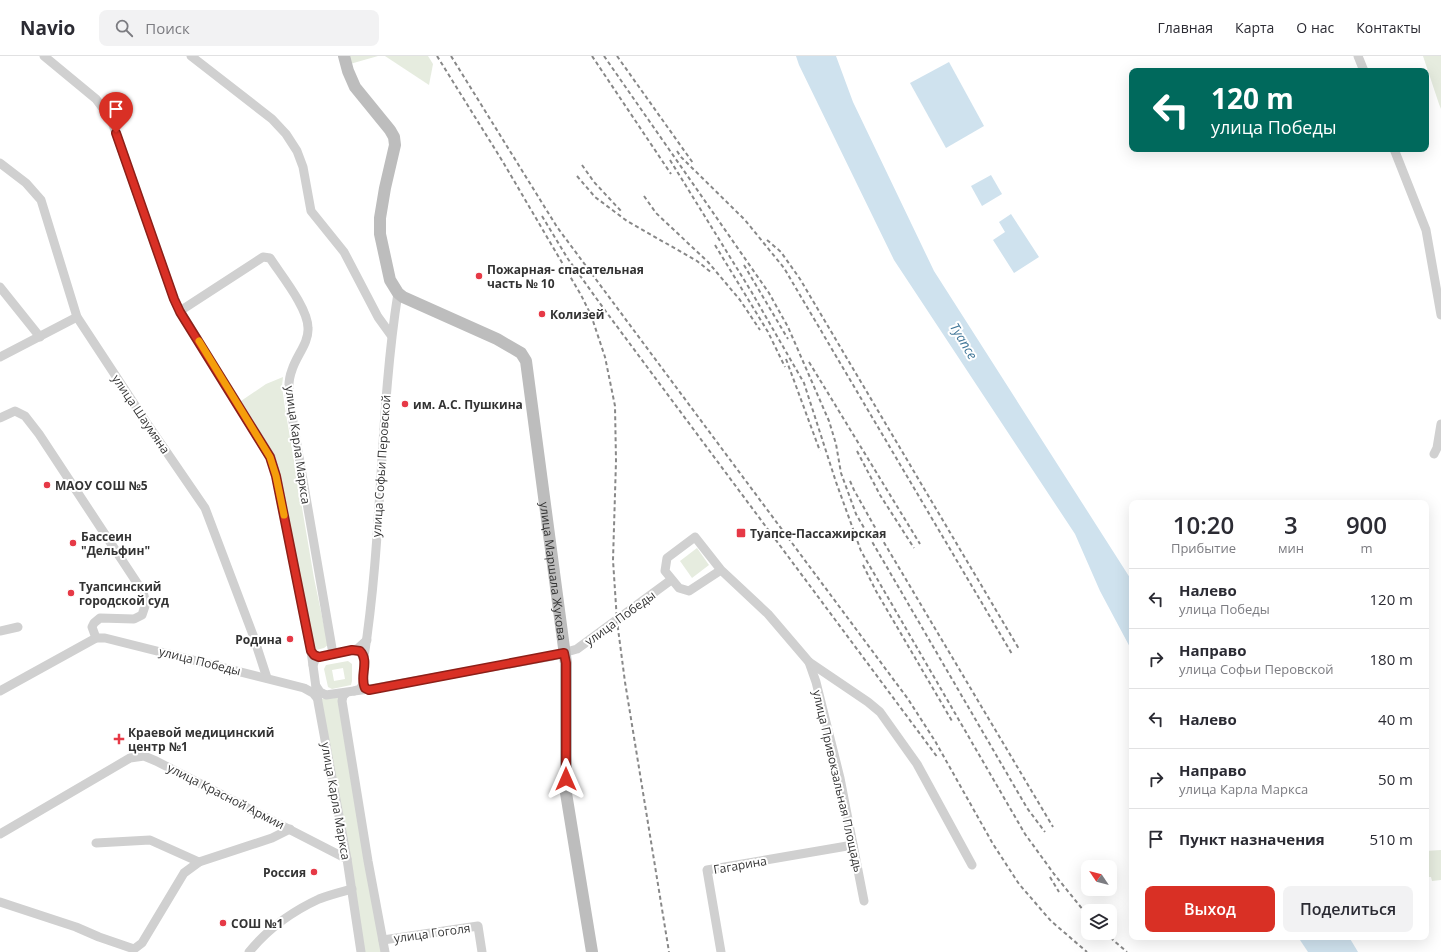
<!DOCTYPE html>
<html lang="ru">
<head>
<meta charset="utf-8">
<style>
	:root { --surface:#fff; --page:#f2f2f3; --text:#2b2b33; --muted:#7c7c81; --line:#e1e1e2; --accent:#d93025 }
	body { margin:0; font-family:"Open Sans",sans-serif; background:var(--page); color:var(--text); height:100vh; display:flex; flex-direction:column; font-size:15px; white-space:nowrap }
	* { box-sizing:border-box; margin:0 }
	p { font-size:13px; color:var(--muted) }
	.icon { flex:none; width:22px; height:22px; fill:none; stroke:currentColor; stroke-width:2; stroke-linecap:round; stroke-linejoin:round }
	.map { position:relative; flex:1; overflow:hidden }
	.details { position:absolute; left:1129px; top:444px; width:300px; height:440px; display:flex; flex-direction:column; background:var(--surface); border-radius:8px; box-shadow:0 4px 16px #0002 }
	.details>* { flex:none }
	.top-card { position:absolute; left:1129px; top:12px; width:300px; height:84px; border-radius:8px; box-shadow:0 4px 16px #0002; background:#00695c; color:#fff; overflow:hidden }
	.needle { width:26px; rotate:305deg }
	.fabs { position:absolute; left:1081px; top:804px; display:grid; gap:8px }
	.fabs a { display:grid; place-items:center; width:36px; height:36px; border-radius:8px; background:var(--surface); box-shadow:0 4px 16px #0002; font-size:20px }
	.pin { position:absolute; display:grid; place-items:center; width:34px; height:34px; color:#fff; margin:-41px -17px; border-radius:50% 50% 50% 0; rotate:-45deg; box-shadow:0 0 4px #0007 }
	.pin .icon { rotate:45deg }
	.me { position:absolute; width:44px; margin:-22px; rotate:0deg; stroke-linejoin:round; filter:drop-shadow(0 0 3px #0008) }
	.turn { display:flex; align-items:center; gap:14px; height:84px; padding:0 16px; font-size:18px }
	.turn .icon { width:52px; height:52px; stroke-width:2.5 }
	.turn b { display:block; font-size:28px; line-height:34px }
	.eta { display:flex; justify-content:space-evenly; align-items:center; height:68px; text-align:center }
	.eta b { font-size:24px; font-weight:600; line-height:28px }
	.cta { display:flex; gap:8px; margin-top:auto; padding:8px 16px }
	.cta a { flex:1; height:46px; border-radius:8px; background:var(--accent); color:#fff; font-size:16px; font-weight:600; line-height:46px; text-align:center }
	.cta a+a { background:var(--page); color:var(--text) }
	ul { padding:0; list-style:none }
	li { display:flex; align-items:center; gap:12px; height:60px; padding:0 16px; border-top:1px solid var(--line) }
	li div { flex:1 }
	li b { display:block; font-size:15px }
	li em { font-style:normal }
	header { display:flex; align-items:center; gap:24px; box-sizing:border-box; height:56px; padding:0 20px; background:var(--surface); border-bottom:1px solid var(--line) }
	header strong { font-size:19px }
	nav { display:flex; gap:22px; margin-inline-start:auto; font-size:14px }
	.search { width:280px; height:36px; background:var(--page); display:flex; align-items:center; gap:10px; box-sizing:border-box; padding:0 14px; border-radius:8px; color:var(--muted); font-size:15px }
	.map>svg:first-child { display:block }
	.green { fill:#e6ecdf; fill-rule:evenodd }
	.water { fill:#cfe2ee }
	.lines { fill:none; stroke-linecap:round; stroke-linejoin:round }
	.minor { stroke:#d0d0d0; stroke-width:9 }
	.secondary { stroke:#bdbdbd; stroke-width:12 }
	.rail { stroke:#888; stroke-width:2; stroke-dasharray:4 3; stroke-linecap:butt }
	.route-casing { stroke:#8d1f18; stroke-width:10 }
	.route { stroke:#d93025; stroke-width:7 }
	.slow { stroke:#f59e0b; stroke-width:7 }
	.poi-dot { fill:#e63946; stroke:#fff; stroke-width:1.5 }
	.labels { text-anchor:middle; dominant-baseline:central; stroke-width:4; stroke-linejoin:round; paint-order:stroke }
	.poi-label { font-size:12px; font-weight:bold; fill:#333; stroke:#fff; text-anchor:start }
	.street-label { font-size:12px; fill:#333; stroke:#fff }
	.water-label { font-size:13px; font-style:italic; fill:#3f7597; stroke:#fff }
</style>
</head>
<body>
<header>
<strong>Navio</strong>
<div class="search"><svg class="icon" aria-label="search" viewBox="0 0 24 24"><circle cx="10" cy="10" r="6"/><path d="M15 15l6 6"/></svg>Поиск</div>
<nav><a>Главная</a><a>Карта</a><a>О нас</a><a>Контакты</a></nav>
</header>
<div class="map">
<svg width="1441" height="896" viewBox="0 0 1441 896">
	<rect width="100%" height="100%" fill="#fff"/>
	<g class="green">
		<polygon points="348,0 378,0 350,8"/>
		<polygon points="385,0 428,0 433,8 429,29"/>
		<polygon points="1423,0 1441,0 1441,53 1439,48"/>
		<polygon points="283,321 282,330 285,352 314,522 328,589 324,592 316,594 311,590 275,410 238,347 266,328"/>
		<polygon points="697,492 709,509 692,522 680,505"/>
		<path d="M 348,605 L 352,608 L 352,625 L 351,629 L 332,633 L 328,631 L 324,613 L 326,609 ZM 343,612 L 345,623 L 334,625 L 332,614 Z"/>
		<polygon points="339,641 383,896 363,896 320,643"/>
		<polygon points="1441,794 1441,824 1432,825 1431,821 1426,821 1426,795"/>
	</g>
	<g class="water">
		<polygon points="796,0 836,0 853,46 934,215 1132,525 1132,595 1100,535 1075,478 894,204 799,9"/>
		<polygon points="949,6 984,70 946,92 910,27"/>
		<polygon points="991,119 1002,138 982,150 971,130"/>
		<polygon points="1011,158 1039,201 1014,217 993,184 1005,176 999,166"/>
		<polygon points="1298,881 1349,881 1358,896 1308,896"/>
	</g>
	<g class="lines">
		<g class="minor">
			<polyline points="44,0 96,43 111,63 174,243 180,255 271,401 276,420 311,595 318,646 347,803 361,896"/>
			<polyline points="191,0 272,63 286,78 297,95 303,111 311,155 344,196 378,261 391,279"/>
			<polyline points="1358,0 1364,15"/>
			<polyline points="1394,93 1426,174 1441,259"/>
			<polyline points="0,107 26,127 41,144 77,261 146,366 205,452 253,579 267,622"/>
			<polyline points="0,231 40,281"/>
			<path d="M 180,255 L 263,201 L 270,202 C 281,219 308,252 308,272 C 309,287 296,300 292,314 C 286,329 290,344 292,360 L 333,598"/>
			<polyline points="0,301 77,261"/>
			<polyline points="0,362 15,355 25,360 39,378 143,536 146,547 142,559 134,563 100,562 94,567 92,571 96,582"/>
			<polyline points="1434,398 1437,392 1441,368"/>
			<polyline points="721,514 689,535 679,532 665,515 667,502 695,481 721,514 768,558 809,606 816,626 840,722 864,845"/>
			<polyline points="0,575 18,571"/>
			<polyline points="361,596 364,601 363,628 365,632"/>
			<path d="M 364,601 C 383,480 379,357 398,237"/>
			<polyline points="809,606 868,646 880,656 917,708 972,809"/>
			<polyline points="313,609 315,604 319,601 357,593 367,584"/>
			<polyline points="316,630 320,636 326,639 354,635 360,633 363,628"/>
			<polyline points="0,635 96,582 105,582 304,632 313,637 317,642"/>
			<polyline points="354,635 376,632 553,600 577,593 671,524"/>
			<polyline points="346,637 343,640 342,645 368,805 385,896"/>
			<polyline points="0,778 130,702 144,700 156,705 347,803"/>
			<polyline points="96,787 150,784 199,806 272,782 290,773"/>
			<polyline points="0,846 76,871 99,881 134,893 142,887 184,817 199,806"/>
			<polyline points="383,884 478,870 482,896"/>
			<path d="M 249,896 C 267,874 293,855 319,843 C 329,839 341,836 352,833"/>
			<polyline points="721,896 707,814 853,789"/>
		</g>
		<path class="secondary" id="s1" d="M 344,0 L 348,15 L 355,31 L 390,74 L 394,81 L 395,89 L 385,132 L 380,162 L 380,178 L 390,224 L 398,237 L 403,241 L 497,283 L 521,297 L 526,305 L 566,607 L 566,737 L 592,896"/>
		<g class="rail">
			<polyline points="437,0 503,106 581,239 591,259 605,301 615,350 616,405 613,504 617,565 625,626 669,896"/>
			<polyline points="451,0 557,171 908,643 935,685 993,788 1019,828 1051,865 1087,896"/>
			<polyline points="592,0 671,118"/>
			<polyline points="604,0 769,237 788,271 829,365 836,388 841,417 856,458 1027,752 1045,776"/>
			<polyline points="617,0 693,107"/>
			<polyline points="677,95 681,101 745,164 784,212 1012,598"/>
			<polyline points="670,104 751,235 804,327 836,426 861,495 1025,778 1054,818 1088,860"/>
			<polyline points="582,109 594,126 621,155"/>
			<polyline points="577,120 595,141 627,165 697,205 712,217"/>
			<polyline points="644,140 656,157 708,206 740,244 760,274"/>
			<polyline points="542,160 568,203 604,253 938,702"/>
			<polyline points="767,184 781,196 800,223 1019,593"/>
			<polyline points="715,189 768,276 785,311"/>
			<polyline points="744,209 788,283"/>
			<polyline points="786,303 820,395"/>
			<polyline points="809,306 920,488"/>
			<polyline points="857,395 880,439 914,492"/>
			<polyline points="850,425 854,434 873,468 1053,771"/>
			<polyline points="863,509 876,535 952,665"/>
			<polyline points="1050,821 1059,836"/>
			<polyline points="1105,877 1127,896"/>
		</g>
	</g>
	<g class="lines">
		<defs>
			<path id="route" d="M 116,77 L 174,243 L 180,256 L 270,401 L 276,420 L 311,595 L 314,599 L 319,601 L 352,594 L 360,595 C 370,605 359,621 365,632 L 369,634 L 564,597 L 566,607 L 566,723"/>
		</defs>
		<use href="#route" class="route-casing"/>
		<use href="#route" class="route"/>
		<polyline class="slow" points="199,285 270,401 276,420 284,459"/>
	</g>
	<g class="poi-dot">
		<circle cx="479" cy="220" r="4"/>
		<circle cx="542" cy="258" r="4"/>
		<circle cx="405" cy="348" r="4"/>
		<circle cx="47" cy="429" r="4"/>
		<rect x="736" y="472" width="10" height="10" rx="2"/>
		<circle cx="73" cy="487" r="4"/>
		<circle cx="71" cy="537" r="4"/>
		<circle cx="290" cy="583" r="4"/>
		<path d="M117 677h4v4h4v4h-4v4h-4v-4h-4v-4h4z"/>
		<circle cx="314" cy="816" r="4"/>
		<circle cx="223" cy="867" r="4"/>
	</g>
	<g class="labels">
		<g class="poi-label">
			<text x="487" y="213">Пожарная- спасательная<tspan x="487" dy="14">часть № 10</tspan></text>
			<text x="550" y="258">Колизей</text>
			<text x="413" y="348">им. А.С. Пушкина</text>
			<text x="55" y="429">МАОУ СОШ №5</text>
			<text x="750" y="477">Туапсе-Пассажирская</text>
			<text x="81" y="480">Бассеин<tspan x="81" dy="14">"Дельфин"</tspan></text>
			<text x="79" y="530">Туапсинский<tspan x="79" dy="14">городской суд</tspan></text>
			<text x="282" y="583" text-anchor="end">Родина</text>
			<text x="128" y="676">Краевой медицинский<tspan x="128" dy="14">центр №1</tspan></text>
			<text x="306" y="816" text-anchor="end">Россия</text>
			<text x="231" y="867">СОШ №1</text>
		</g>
		<g class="street-label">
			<text transform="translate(141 358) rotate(56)">улица Шаумяна</text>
			<text transform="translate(298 389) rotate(82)">улица Карла Маркса</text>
			<text transform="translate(381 410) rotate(-86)">улица Софьи Перовской</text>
			<text stroke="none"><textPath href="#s1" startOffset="616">улица Маршала Жукова</textPath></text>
			<text transform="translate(620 562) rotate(-36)">улица Победы</text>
			<text transform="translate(200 605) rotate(14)">улица Победы</text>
			<text transform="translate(838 725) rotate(77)">улица Привокзальная Площадь</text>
			<text transform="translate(226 740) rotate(27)">улица Красной Армии</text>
			<text transform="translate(336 745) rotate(80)">улица Карла Маркса</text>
			<text transform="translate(740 809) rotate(-10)">Гагарина</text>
			<text transform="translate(432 877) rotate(-8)">улица Гоголя</text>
		</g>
		<g class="water-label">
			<text transform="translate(964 285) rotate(59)">Туапсе</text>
		</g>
	</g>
</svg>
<div class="fabs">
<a><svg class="needle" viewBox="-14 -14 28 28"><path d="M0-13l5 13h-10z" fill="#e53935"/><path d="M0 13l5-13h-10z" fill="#7c7c81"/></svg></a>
<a><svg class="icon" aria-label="layers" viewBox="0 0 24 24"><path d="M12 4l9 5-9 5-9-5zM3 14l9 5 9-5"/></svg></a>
</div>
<div class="pin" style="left:116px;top:77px;background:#d93025"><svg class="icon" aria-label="arrive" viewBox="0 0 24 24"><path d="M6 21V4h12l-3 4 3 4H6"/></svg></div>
<svg class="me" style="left:566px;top:723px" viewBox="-20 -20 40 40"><path d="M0-17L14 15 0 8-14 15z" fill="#d93025" stroke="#fff" stroke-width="4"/></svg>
<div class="top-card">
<div class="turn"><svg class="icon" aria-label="left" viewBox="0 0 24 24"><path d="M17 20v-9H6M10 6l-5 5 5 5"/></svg><div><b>120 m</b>улица Победы</div></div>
</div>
<section class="details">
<div class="eta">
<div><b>10:20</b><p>Прибытие</p></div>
<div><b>3</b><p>мин</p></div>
<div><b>900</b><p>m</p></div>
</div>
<ul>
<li><svg class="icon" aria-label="left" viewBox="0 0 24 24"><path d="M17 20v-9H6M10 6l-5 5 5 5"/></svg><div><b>Налево</b><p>улица Победы</p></div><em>120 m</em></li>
<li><svg class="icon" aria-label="right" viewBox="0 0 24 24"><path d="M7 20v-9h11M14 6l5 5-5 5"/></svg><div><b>Направо</b><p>улица Софьи Перовской</p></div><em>180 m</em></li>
<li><svg class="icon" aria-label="left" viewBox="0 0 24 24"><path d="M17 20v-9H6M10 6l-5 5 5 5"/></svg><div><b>Налево</b></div><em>40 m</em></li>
<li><svg class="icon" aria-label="right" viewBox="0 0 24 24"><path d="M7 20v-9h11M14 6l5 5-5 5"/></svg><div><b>Направо</b><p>улица Карла Маркса</p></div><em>50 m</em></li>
<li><svg class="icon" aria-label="arrive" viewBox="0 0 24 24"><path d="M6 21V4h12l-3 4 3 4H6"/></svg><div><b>Пункт назначения</b></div><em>510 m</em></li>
</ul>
<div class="cta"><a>Выход</a><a>Поделиться</a></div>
</section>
</div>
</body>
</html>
